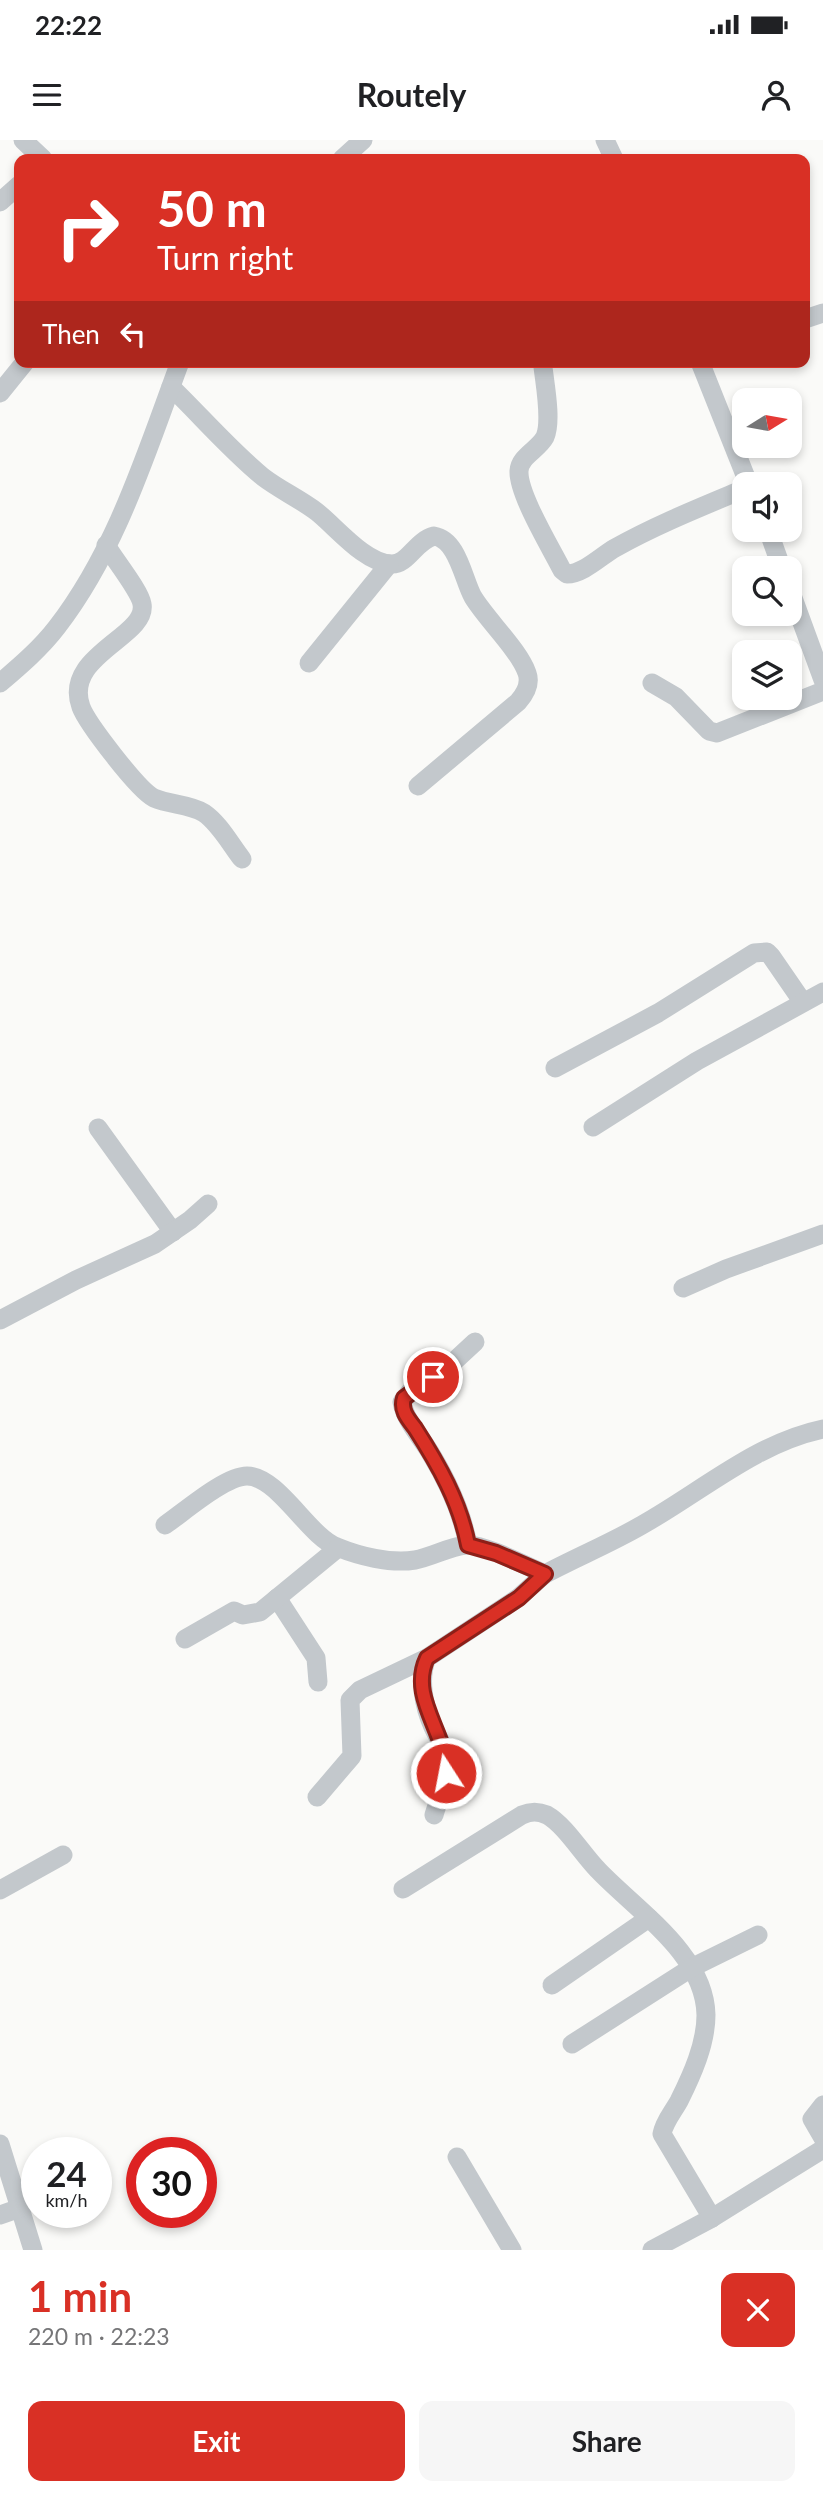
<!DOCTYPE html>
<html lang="en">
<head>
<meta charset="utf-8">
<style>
	:root { --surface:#fff; --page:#f6f6f6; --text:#202124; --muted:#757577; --accent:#d93025 }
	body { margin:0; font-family:Lato,sans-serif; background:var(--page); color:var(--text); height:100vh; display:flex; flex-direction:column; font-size:26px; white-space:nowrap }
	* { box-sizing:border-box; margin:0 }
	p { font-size:23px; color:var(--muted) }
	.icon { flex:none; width:38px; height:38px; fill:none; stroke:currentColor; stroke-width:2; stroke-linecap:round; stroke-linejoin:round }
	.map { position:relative; height:2110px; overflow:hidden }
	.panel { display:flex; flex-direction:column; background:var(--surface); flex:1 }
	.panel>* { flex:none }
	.hud { position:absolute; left:14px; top:14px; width:796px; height:214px; border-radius:14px; box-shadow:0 4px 10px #0003; background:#d93025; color:#fff; overflow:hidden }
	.needle { width:46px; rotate:79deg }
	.tools { position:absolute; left:732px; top:248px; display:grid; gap:14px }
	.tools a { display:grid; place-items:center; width:70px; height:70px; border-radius:14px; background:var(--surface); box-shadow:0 4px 10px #0003; font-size:35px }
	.speed { position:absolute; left:21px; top:1997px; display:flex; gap:14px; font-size:35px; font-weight:700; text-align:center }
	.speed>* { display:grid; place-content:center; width:91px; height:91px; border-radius:50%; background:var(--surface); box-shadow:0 4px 10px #0003; line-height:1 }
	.speed small { font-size:18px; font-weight:400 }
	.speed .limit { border:10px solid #d22; background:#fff; color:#111 }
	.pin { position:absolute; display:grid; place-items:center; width:60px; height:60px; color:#fff; margin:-30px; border:4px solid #fff; border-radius:50%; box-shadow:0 2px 7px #0007 }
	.me { position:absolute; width:77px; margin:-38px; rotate:349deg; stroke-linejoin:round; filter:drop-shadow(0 0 5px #0008) }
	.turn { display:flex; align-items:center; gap:24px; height:147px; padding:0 28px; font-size:32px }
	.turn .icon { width:91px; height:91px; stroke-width:2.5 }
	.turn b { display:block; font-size:49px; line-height:60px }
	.then { display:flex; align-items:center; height:66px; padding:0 28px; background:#0003; gap:14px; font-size:26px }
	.round { display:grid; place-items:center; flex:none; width:74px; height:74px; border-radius:14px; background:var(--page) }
	.headline { display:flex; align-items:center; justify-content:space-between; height:119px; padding:0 28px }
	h1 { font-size:42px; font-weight:700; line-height:52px; color:var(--accent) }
	.action { display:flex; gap:14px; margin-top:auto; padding:14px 28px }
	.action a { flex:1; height:80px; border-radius:14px; background:var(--accent); color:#fff; font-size:28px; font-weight:700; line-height:80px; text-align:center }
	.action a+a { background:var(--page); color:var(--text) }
	.status { display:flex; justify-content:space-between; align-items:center; height:49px; padding:0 35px; background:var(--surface); direction:ltr }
	.status svg { height:19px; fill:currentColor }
	header { display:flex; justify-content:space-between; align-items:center; height:91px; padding:0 28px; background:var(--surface); font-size:32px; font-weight:700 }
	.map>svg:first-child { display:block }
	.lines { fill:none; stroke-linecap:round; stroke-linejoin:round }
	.minor { stroke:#c3c8cc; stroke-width:19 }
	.route-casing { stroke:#8d1f18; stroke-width:18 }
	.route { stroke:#d93025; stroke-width:12 }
</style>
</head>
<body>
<div class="status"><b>22:22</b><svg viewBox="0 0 49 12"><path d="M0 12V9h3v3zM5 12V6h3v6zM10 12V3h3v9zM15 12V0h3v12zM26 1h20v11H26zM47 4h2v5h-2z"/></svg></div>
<header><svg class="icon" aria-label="menu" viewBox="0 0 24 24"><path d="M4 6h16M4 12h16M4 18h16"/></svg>Routely<svg class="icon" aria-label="person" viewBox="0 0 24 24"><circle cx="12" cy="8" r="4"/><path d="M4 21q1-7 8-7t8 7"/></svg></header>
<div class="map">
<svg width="823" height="2110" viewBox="0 0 823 2110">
	<rect width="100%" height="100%" fill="#fafaf8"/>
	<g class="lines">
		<g class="minor">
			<polyline points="23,0 43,19"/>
			<polyline points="605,0 614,19"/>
			<polyline points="342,19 363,0"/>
			<polyline points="0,62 19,45"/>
			<polyline points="805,179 823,173"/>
			<polyline points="700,222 749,345"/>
			<path d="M 543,227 C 545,245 552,281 545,297 C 538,310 520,316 519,331 C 518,354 551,408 562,430 L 567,434 C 583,434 601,416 615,408 C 656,385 701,367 744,349"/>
			<path d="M 171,247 C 201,276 230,310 263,337 C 280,350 300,359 317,372 C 337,388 365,423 391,424 C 408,425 415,401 434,396 C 458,400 463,439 473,457 C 487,480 519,510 527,533 C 531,544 525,554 518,562 L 418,646"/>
			<polyline points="0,253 25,222"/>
			<polyline points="768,390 782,429"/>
			<path d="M 106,405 C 114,419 140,451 142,464 C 148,497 62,515 81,567 C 87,583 138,650 154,658 C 170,665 190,664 204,673 C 219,683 231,705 242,719"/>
			<polyline points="789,447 823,540"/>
			<polyline points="309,523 389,424"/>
			<path d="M 0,543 C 20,526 41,508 57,487 C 117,409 146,313 180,222"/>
			<polyline points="652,543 676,557 709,591 717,593 823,551"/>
			<polyline points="555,928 658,873 754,813 767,812 771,816 802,861"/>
			<polyline points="593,987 697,921 823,852"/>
			<polyline points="98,988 173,1092"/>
			<polyline points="683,1148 726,1129 823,1094"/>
			<polyline points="0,1180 76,1140 155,1104 190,1080 208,1064"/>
			<path d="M 165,1385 C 184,1372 225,1336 247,1336 C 278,1336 309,1397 337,1407 C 359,1416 390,1424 415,1420 C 432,1417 448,1407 466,1405 C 482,1403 529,1427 545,1434 C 577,1417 611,1403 642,1385 C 701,1352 756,1303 823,1289"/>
			<path d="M 468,1405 C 462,1372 448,1342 431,1314 C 422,1298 405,1281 402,1262 L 409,1253 L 448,1227 L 475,1202"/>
			<polyline points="277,1458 316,1518 318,1542"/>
			<polyline points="185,1499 234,1471 243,1475 260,1472 338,1408"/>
			<polyline points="317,1657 352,1616 350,1560 360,1550 427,1518"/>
			<path d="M 434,1675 C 439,1658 448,1639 446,1622 C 446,1609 438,1598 433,1587 C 424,1567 418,1538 427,1518 L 518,1458 L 545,1434"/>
			<path d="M 403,1749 L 522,1675 C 531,1671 538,1671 547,1675 C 565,1685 583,1715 598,1730 C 636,1770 705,1814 706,1875 C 706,1904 692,1935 679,1961 C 673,1972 664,1982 662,1994 L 712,2078"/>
			<polyline points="0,1750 63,1715"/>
			<polyline points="552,1845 649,1778"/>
			<polyline points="572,1904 691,1828 758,1795"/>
			<polyline points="823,1965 812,1979 823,1998"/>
			<polyline points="0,2004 33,2110"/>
			<polyline points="457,2017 512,2110"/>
			<polyline points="0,2075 20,2068"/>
			<polyline points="652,2110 712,2078 823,2009"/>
		</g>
	</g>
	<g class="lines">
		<defs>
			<path id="route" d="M 433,1237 L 404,1258 C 400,1270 408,1279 415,1288 C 438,1324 460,1362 468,1405 L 496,1413 L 545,1434 L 519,1458 L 427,1518 C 408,1558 448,1594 446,1633"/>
		</defs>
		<use href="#route" class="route-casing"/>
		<use href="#route" class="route"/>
	</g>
</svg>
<div class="tools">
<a><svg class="needle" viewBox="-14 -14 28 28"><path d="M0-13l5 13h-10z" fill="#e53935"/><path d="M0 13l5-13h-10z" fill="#757577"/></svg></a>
<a><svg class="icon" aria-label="sound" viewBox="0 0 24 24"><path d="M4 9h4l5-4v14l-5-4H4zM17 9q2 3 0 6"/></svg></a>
<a><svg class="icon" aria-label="search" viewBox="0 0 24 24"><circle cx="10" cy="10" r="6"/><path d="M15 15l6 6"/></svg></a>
<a><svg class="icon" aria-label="layers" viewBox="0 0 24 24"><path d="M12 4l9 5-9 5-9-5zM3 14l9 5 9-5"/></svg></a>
</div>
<div class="speed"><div>24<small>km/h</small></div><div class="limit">30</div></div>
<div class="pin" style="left:433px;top:1237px;background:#d93025"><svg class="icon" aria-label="arrive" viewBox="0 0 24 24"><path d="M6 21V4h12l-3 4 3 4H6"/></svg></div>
<svg class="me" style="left:446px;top:1633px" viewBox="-20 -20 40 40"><circle r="17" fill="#d93025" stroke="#fff" stroke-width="3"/><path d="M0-11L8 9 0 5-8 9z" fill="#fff"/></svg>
<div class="hud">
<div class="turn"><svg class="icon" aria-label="right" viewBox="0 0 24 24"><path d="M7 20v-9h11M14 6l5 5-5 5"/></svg><div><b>50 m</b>Turn right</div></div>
<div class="then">Then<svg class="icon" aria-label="left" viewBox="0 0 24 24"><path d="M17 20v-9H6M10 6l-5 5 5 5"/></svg></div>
</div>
</div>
<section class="panel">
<div class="headline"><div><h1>1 min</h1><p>220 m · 22:23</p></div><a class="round" style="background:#d93025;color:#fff"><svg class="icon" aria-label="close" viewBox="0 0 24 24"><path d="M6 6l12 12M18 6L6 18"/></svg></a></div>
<div class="action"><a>Exit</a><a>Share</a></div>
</section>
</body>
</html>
